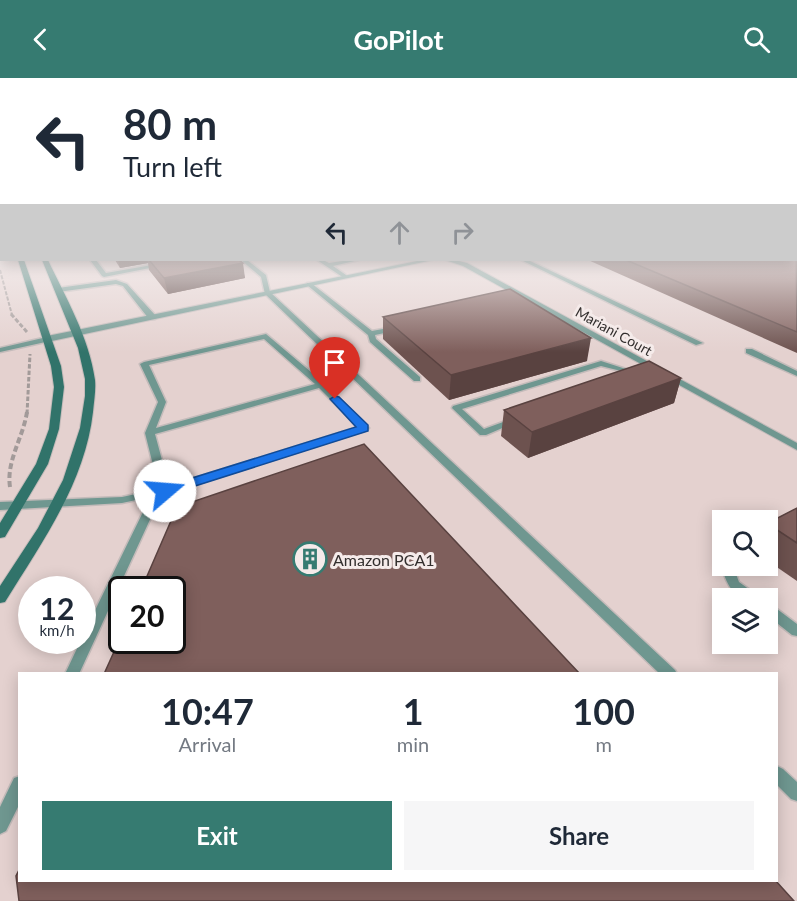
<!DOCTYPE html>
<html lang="en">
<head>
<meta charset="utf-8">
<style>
	:root { --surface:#fff; --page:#f6f6f7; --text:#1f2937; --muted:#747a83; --accent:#367b71 }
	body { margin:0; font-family:Lato,sans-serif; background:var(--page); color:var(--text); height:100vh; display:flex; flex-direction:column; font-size:22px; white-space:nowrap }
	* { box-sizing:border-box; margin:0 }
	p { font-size:20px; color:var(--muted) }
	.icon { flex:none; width:33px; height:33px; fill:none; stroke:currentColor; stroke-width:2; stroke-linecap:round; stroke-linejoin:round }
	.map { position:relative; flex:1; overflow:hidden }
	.details { position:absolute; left:18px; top:594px; width:760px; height:210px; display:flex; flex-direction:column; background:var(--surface); border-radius:0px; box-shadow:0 3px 15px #0003 }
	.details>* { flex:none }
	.hud { position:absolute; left:0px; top:0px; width:798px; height:183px; box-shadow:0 3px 15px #0003; background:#fff; color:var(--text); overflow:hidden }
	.tools { position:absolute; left:712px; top:432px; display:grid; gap:12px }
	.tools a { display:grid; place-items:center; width:66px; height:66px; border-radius:0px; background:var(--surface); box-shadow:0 3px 15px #0003; font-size:30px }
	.speed { position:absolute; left:18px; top:498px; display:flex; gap:12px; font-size:30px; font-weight:700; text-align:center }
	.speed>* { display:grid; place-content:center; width:78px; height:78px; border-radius:50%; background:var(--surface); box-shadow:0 3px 15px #0003; line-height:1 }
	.speed small { font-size:15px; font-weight:400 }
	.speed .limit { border:3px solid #111; border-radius:9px; background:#fff; color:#111 }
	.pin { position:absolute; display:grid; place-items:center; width:51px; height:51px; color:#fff; margin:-62px -26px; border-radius:50% 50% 50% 0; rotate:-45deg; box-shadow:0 0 6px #0007 }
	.pin .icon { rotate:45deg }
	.me { position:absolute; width:66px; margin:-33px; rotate:72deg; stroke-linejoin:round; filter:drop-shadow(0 0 4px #0008) }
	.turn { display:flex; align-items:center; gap:21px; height:126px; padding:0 24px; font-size:27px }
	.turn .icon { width:78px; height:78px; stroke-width:2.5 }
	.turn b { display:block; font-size:42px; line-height:51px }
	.lanes { display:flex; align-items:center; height:57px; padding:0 24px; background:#0003; justify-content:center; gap:30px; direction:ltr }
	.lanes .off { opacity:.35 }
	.eta { display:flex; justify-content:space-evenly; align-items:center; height:102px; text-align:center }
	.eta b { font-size:36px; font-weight:700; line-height:42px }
	.cta { display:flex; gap:12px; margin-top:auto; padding:12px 24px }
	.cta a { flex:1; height:69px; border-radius:0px; background:var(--accent); color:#fff; font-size:24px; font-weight:700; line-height:69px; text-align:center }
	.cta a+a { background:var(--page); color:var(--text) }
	header { display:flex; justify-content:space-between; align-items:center; height:78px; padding:0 24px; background:var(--accent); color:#fff; font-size:27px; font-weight:700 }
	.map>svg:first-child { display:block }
	.built { fill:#e4d1cf; fill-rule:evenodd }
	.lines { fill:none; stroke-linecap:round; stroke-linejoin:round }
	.service-casing { stroke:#c4bbba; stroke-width:3 }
	.minor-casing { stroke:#c4bbba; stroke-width:2 }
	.secondary-casing { stroke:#c4bbba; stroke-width:2 }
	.path-far2 { stroke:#a29a99; stroke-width:2; stroke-dasharray:4 1.5; stroke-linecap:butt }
	.path-far1 { stroke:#a29a99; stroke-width:3; stroke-dasharray:4.5 2; stroke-linecap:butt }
	.path { stroke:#a29a99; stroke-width:4; stroke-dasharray:6 3; stroke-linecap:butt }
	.service { fill:#6f9790; fill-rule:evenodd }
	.minor { fill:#6f9790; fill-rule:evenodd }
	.secondary { fill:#31736a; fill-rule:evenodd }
	.wall { fill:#6d524f }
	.shaded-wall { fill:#594240 }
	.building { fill:#7f5f5c; stroke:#594240; stroke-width:1.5 }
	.route { fill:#1a73e8; stroke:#114b97; stroke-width:1.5 }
	.labels { text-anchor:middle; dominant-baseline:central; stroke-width:6; stroke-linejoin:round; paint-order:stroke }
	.far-street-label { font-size:14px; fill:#332f2e; stroke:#f5ebea }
	.poi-label { font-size:16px; fill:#332f2e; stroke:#f5ebea; text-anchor:start }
</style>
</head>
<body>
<header><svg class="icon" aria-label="back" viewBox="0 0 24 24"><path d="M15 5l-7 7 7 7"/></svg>GoPilot<svg class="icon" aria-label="search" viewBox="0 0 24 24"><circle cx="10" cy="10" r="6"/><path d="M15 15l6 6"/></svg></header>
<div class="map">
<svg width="797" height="823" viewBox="0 0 797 823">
	<rect width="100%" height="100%" fill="#e8dedd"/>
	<path class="built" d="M 0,159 L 2,182 L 796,182 L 797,159 L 797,823 L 0,823 ZM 723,442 L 768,442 L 768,488 L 723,488 ZM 32,512 L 82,512 L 82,562 L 32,562 ZM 122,512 L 172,512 L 172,562 L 122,562 ZM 723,520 L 768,520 L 768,566 L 723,566 ZM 20,596 L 777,596 L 777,802 L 20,802 Z"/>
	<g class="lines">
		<defs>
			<g id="service">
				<polygon points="90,182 96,182 106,195 181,182 191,182 104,199 102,198"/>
				<polygon points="241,182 247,182 266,197 270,214 675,592 677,596 660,596 265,216 261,199"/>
				<polygon points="317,182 323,182 329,185 349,182 359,182 333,188 346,197 347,198 344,200"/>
				<polygon points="521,182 528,182 703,265 696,267"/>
				<polygon points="116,202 127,206 155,237 155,241 149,241 123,208 116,206 58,214 55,212 58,210"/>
				<polygon points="307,205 311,205 372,253 399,248 399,252 375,257 376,261 420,299 420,303 414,303 370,264 368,257 307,207"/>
				<path d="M 266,256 L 324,305 L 369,350 L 367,352 L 169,415 L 153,435 L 79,596 L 65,596 L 81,562 L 82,562 L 82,559 L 143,434 L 155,418 L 122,425 L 0,432 L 0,424 L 122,419 L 159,411 L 145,355 L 158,324 L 140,286 L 144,284 ZM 264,261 L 315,306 L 156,350 L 166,324 L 149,287 ZM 319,310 L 358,349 L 169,408 L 155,356 Z"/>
				<polygon points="47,259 51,261 50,263 0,274 0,270"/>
				<polygon points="746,271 752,271 797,293 797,298 746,275"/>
				<polygon points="601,283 629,292 625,294 601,288 462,331 484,351 514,340 519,343 486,357 480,357 452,330 453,328"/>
				<path d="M 723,485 L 723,488 L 733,488 L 739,504 L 757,517 L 759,520 C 732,520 729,511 721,488 Z"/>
				<polygon points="768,526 773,528 797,546 797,558 792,557 768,538"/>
				<polygon points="777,688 783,691 797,704 797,723 791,721 777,707"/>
				<polygon points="20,698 20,725 6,753 0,756 0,729 14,700"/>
			</g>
			<g id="minor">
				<polygon points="422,182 433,182 47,264 43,261 47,258"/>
				<polygon points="445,182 455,182 467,185 797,365 797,372 463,188"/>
			</g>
			<g id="secondary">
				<polygon points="18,182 24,182 61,288 64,309 59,351 48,386 5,459 0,460 0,445 36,386 49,351 54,309 51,288"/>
				<path d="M 42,182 L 48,182 C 66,220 89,259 95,302 C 96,312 94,323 93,334 C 85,405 42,464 5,524 L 0,525 L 0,508 L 38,450 L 63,402 L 80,350 L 85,318 L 85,301 L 78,270 Z"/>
			</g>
		</defs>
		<use href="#service" class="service-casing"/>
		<use href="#minor" class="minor-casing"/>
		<use href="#secondary" class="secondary-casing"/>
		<polyline class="path-far2" points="0,192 12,237"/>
		<g class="path-far1">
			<polyline points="11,236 27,254"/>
			<polyline points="27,336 30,276"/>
		</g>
		<path class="path" d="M 10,409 C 6,383 23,360 27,334"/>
		<use href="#service" class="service"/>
		<use href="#minor" class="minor"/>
		<use href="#secondary" class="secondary"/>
	</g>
	<g class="wall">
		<polygon points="797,159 797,275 588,182 796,182"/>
		<polygon points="115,182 239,182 245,200 168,216 149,192 148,185 120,190"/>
		<polygon points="383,239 587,283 449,322 383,261"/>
		<polygon points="681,300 674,325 528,380 501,358 504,332"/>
		<polygon points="797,430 797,503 768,483 768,445"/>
	</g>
	<g class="shaded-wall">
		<polygon points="118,182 147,182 148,185 120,190"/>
		<polygon points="243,185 245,200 168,216 164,200"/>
		<polygon points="591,260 587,283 449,322 451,297"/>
		<polygon points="681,300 674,325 528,380 532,354"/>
	</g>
	<g class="building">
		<polygon points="796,159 797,254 626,182 796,182"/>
		<polygon points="149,182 239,182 243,185 164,200"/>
		<polygon points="510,211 591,260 451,297 383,239"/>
		<polygon points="649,283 681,300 532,354 504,332"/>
		<polygon points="364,366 580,596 104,596 122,556 122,562 172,562 172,512 141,512 177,429"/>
		<polygon points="797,430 797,465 768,446 768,445"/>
		<polygon points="20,790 20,802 775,802 794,823 19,823 16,798"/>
	</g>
	<linearGradient id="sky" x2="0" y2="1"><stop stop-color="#8ebfdb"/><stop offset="0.58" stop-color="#f5f0f0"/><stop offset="1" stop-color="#f5f0f0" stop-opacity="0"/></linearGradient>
	<rect width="797" height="274" fill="url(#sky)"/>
	<polygon class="route" points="335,318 339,319 368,347 368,353 170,416 160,416 158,413 160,410 356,349 330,321"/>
	<defs>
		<symbol id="building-ring" viewBox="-11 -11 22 22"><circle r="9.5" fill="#f5ebea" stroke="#367b71" stroke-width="1.5"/><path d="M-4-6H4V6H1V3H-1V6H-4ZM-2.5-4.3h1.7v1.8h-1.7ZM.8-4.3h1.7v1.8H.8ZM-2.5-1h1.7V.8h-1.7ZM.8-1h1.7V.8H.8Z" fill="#367b71"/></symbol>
	</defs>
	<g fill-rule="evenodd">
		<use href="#building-ring" x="291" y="462" width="38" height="38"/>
	</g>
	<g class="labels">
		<g class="far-street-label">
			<text transform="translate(614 253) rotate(29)">Mariani Court</text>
		</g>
		<g class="poi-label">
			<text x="333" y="481">Amazon PCA1</text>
		</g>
	</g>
</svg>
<div class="tools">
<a><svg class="icon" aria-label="search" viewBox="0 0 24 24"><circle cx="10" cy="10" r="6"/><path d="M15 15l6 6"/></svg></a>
<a><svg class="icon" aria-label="layers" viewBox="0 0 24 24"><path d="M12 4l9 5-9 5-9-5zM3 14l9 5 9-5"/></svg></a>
</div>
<div class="speed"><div>12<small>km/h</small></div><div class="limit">20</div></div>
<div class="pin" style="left:335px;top:321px;background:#d93025"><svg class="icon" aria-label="arrive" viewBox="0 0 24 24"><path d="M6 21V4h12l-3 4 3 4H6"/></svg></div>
<svg class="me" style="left:165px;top:413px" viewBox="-20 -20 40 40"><circle r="19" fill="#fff"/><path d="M0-13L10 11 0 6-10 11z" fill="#1a73e8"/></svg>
<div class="hud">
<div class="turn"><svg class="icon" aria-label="left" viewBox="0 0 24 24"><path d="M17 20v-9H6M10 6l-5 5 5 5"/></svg><div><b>80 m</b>Turn left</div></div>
<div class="lanes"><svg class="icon" aria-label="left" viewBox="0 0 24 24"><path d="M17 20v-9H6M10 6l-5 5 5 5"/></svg><svg class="icon off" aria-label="ahead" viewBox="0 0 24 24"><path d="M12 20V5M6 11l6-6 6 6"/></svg><svg class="icon off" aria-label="right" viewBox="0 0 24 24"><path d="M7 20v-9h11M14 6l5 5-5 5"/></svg></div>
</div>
<section class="details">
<div class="eta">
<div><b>10:47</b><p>Arrival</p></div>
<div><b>1</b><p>min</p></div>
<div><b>100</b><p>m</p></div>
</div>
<div class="cta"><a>Exit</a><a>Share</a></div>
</section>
</div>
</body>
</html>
